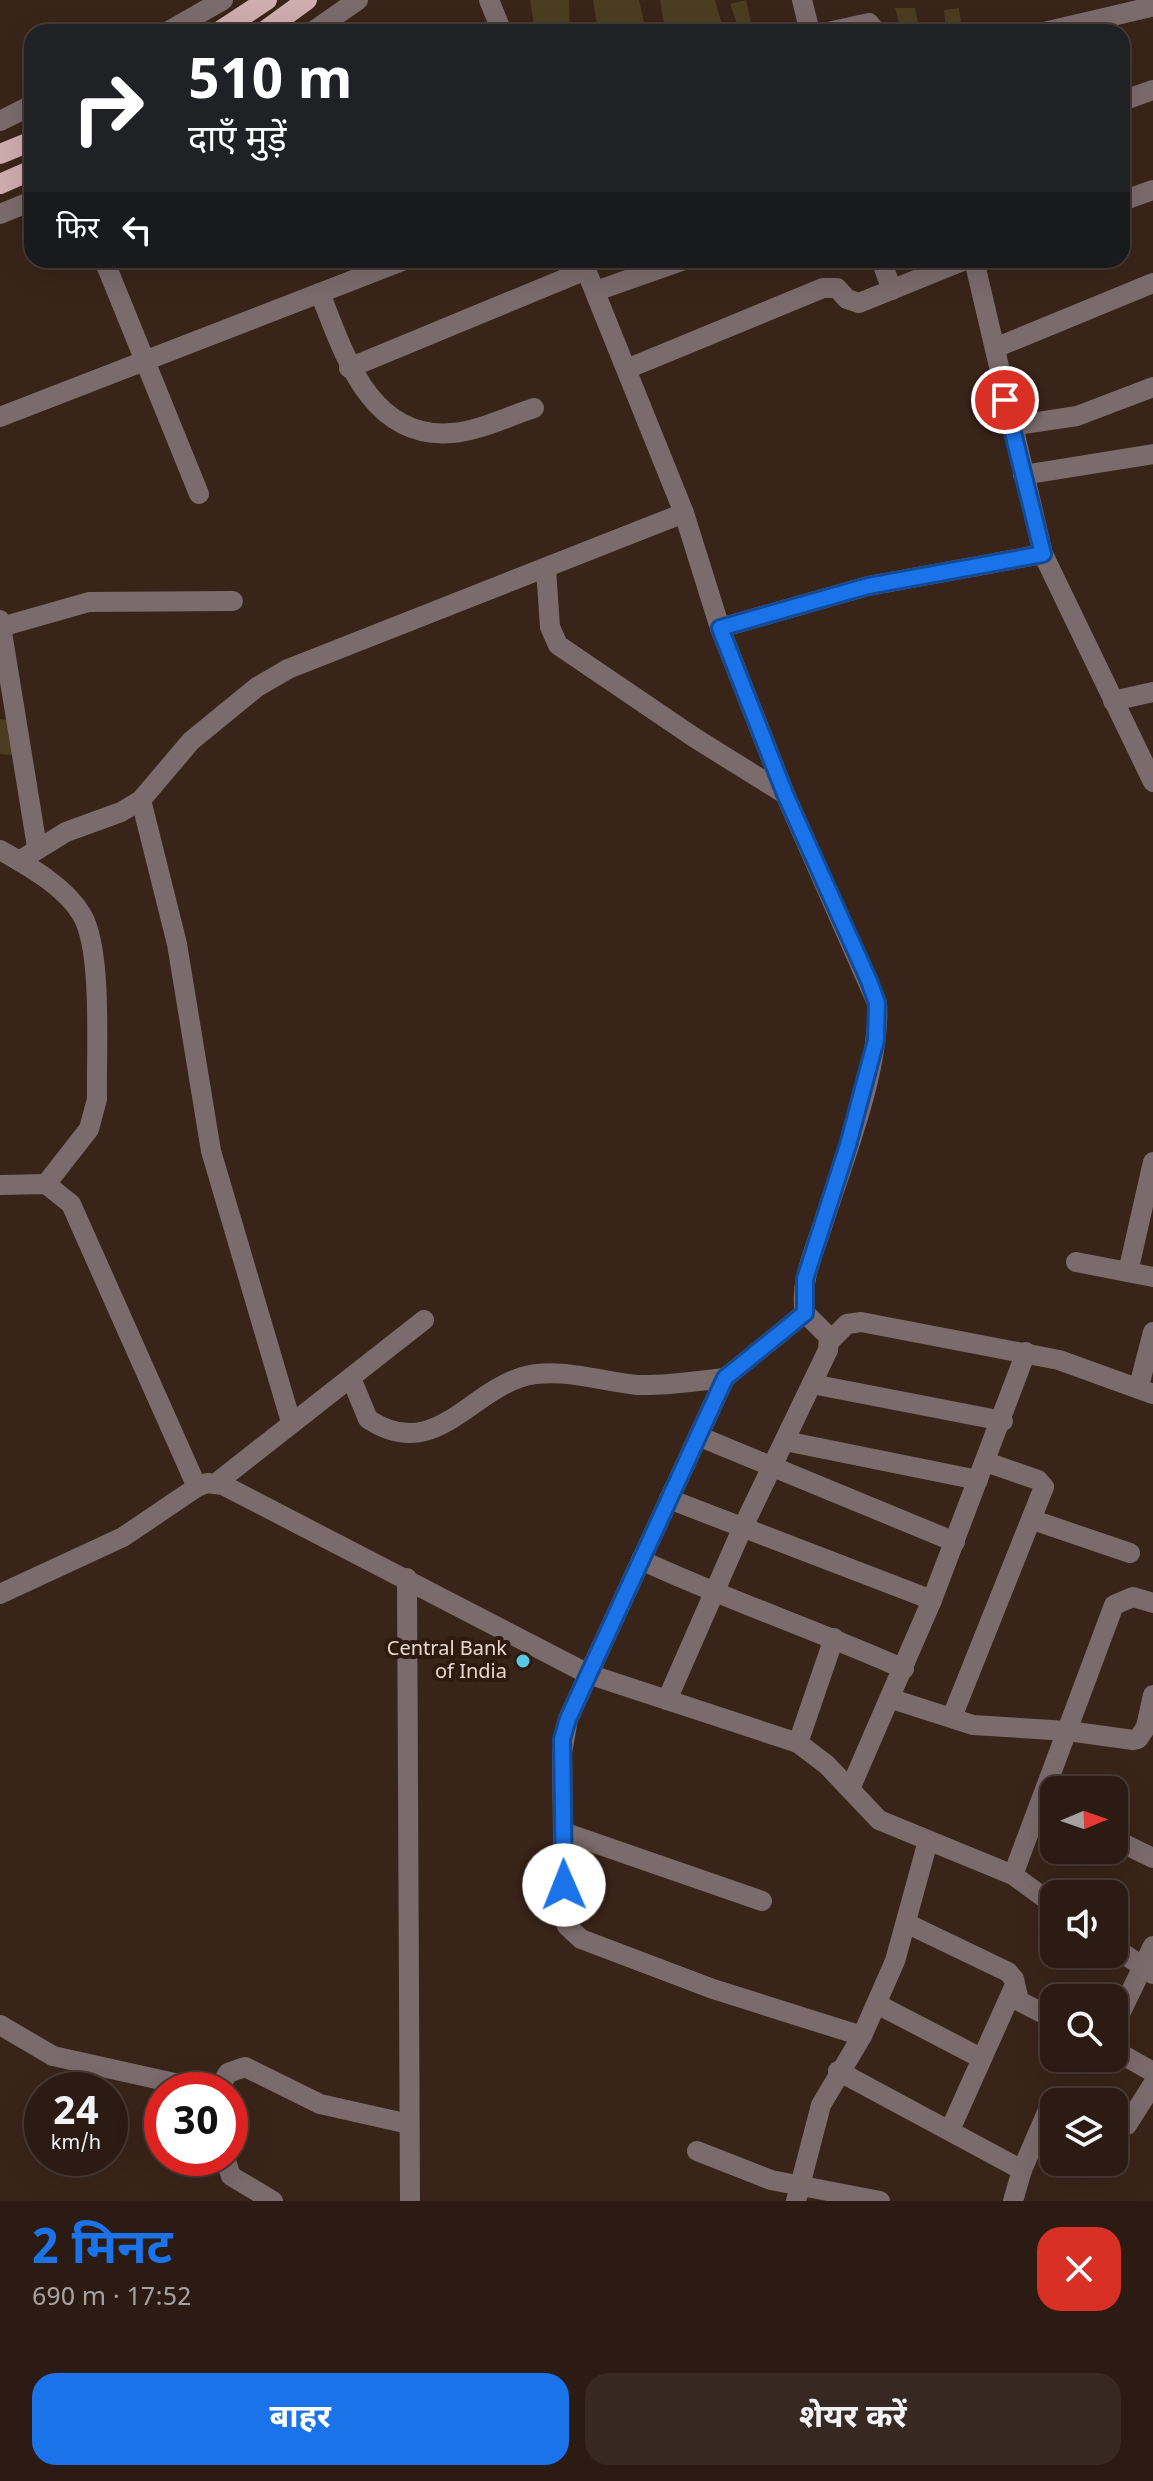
<!DOCTYPE html>
<html lang="hi">
<head>
<meta charset="utf-8">
<style>
	:root { --surface:#2b1b13; --page:#372821; --text:#f1f3f6; --muted:#a6a1a0; --line:#473933; --accent:#1a73e8 }
	body { margin:0; font-family:Georgia,"Noto Sans Devanagari",serif; background:var(--page); color:var(--text); height:100vh; display:flex; flex-direction:column; font-size:30px; white-space:nowrap }
	* { box-sizing:border-box; margin:0 }
	p { font-size:26px; color:var(--muted) }
	.icon { flex:none; width:44px; height:44px; fill:none; stroke:currentColor; stroke-width:2; stroke-linecap:round; stroke-linejoin:round }
	.map { position:relative; height:2201px; overflow:hidden }
	.sheet { display:flex; flex-direction:column; background:var(--surface); flex:1 }
	.sheet>* { flex:none }
	.banner { position:absolute; left:24px; top:24px; width:1106px; height:244px; border-radius:24px; box-shadow:0 8px 32px #0002,0 0 0 2px var(--line); background:#202124; color:#fff; overflow:hidden }
	.needle { width:52px; rotate:88deg }
	.fabs { position:absolute; left:1040px; top:1776px; display:grid; gap:16px }
	.fabs a { display:grid; place-items:center; width:88px; height:88px; border-radius:16px; background:var(--surface); box-shadow:0 8px 32px #0002,0 0 0 2px var(--line); font-size:40px }
	.speed { position:absolute; left:24px; top:2072px; display:flex; gap:16px; font-size:40px; font-weight:700; text-align:center }
	.speed>* { display:grid; place-content:center; width:104px; height:104px; border-radius:50%; background:var(--surface); box-shadow:0 8px 32px #0002,0 0 0 2px var(--line); line-height:1 }
	.speed small { font-size:20px; font-weight:400 }
	.speed .limit { border:12px solid #d22; background:#fff; color:#111 }
	.pin { position:absolute; display:grid; place-items:center; width:68px; height:68px; color:#fff; margin:-34px; border:4px solid #fff; border-radius:50%; box-shadow:0 2px 8px #0007 }
	.me { position:absolute; width:88px; margin:-44px; rotate:359deg; stroke-linejoin:round; filter:drop-shadow(0 0 6px #0008) }
	.turn { display:flex; align-items:center; gap:28px; height:168px; padding:0 32px; font-size:36px }
	.turn .icon { width:104px; height:104px; stroke-width:2.5 }
	.turn b { display:block; font-size:56px; line-height:68px }
	.then { display:flex; align-items:center; height:76px; padding:0 32px; background:#0003; gap:16px; font-size:30px }
	.round { display:grid; place-items:center; flex:none; width:84px; height:84px; border-radius:24px; background:var(--page) }
	.overview { display:flex; align-items:center; justify-content:space-between; height:136px; padding:0 32px }
	h1 { font-size:48px; font-weight:700; line-height:60px; color:var(--accent) }
	.button { display:flex; gap:16px; margin-top:auto; padding:16px 32px }
	.button a { flex:1; height:92px; border-radius:24px; background:var(--accent); color:#fff; font-size:32px; font-weight:700; line-height:92px; text-align:center }
	.button a+a { background:var(--page); color:var(--text) }
	.map>svg:first-child { display:block }
	.building { fill:#4b3d20 }
	.lines { fill:none; stroke-linecap:round; stroke-linejoin:round }
	.minor { stroke:#7c6b6c; stroke-width:20 }
	.major { stroke:#d0adaf; stroke-width:20 }
	.route-casing { stroke:#114b97; stroke-width:20 }
	.route { stroke:#1a73e8; stroke-width:14 }
	.poi-dot { fill:#59c8e5; stroke:#2e1a0f; stroke-width:3 }
	.labels { text-anchor:middle; dominant-baseline:central; stroke-width:8; stroke-linejoin:round; paint-order:stroke }
	.poi-label { font-size:20px; fill:#e6d8d1; stroke:#2e1a0f; text-anchor:end }
</style>
</head>
<body>
<div class="map">
<svg width="1153" height="2201" viewBox="0 0 1153 2201">
	<rect width="100%" height="100%" fill="#392419"/>
	<g class="building">
		<polygon points="530,0 569,0 570,32 535,32"/>
		<polygon points="593,0 639,0 646,32 598,32"/>
		<polygon points="660,0 715,0 724,32 665,32"/>
		<polygon points="746,0 753,32 740,32 730,4"/>
		<polygon points="895,8 915,8 920,32 902,32"/>
		<polygon points="959,8 962,32 946,32 944,10"/>
		<polygon points="0,719 8,720 13,755 0,754"/>
	</g>
	<g class="lines">
		<g class="minor">
			<polyline points="489,0 502,32"/>
			<polyline points="802,0 810,32"/>
			<polyline points="167,32 223,0"/>
			<polyline points="312,32 358,0"/>
			<polyline points="828,32 869,23 876,32"/>
			<polyline points="1044,32 1151,7"/>
			<polyline points="1122,101 1153,90"/>
			<polyline points="0,121 32,105"/>
			<polyline points="1122,201 1153,190"/>
			<polyline points="0,214 32,201"/>
			<polyline points="104,260 199,494"/>
			<path d="M 582,260 L 684,513 L 720,628 L 785,794 L 877,1003 C 881,1068 843,1161 823,1224 C 814,1252 799,1284 805,1313 L 829,1337 L 828,1350 L 742,1529 L 667,1700"/>
			<polyline points="881,260 892,290"/>
			<polyline points="974,260 1043,554 1153,782"/>
			<polyline points="596,291 684,260"/>
			<path d="M 320,293 C 344,354 370,440 452,433 C 479,431 509,416 534,408"/>
			<polyline points="995,348 1153,283"/>
			<polyline points="349,368 586,270"/>
			<polyline points="629,368 823,288 837,288 847,299 859,303 965,260"/>
			<polyline points="0,417 405,260"/>
			<polyline points="1011,426 1077,416 1153,387"/>
			<polyline points="1023,475 1153,454"/>
			<polyline points="546,569 550,627 558,645 695,738 785,794"/>
			<polyline points="0,620 37,847"/>
			<polyline points="1,627 89,602 233,601"/>
			<polyline points="720,628 868,586 1043,554"/>
			<polyline points="1113,701 1153,692"/>
			<polyline points="141,800 177,944 211,1151 291,1422"/>
			<path d="M 0,850 C 28,866 65,886 82,915 C 103,951 96,1054 97,1099 L 89,1129 L 46,1184"/>
			<polyline points="19,861 66,832 121,812 141,800 191,741 257,687 288,669 684,513"/>
			<polyline points="0,1185 46,1184 71,1204 197,1487"/>
			<polyline points="1076,1262 1153,1277"/>
			<polyline points="1128,1272 1153,1162"/>
			<polyline points="805,1313 725,1378 568,1719 562,1753 564,1911 567,1926 581,1939 713,1989 862,2036 895,1961 928,1841"/>
			<polyline points="830,1341 847,1324 861,1322 1059,1360 1153,1394"/>
			<path d="M 351,1378 L 368,1419 C 433,1462 466,1395 522,1377 C 557,1366 603,1382 638,1385 C 667,1386 696,1381 725,1378"/>
			<polyline points="812,1384 1003,1421"/>
			<polyline points="1139,1386 1153,1332"/>
			<polyline points="698,1436 955,1542"/>
			<polyline points="785,1441 978,1480"/>
			<polyline points="215,1484 424,1320"/>
			<polyline points="669,1499 932,1600"/>
			<polyline points="1033,1520 1130,1553"/>
			<path d="M 641,1560 C 727,1600 817,1630 904,1669"/>
			<polyline points="407,1578 410,2201"/>
			<polyline points="0,1594 123,1537 197,1487 207,1483 223,1485 588,1674 798,1743 827,1765 879,1820 1013,1875 1054,1905"/>
			<polyline points="892,1699 973,1725 1068,1731 1133,1740 1138,1739 1146,1727 1153,1695"/>
			<polyline points="952,1717 1044,1487 1038,1480 986,1462"/>
			<polyline points="798,1743 834,1638"/>
			<polyline points="850,1789 932,1600 1026,1352"/>
			<polyline points="563,1832 762,1901"/>
			<polyline points="1114,1839 1153,1858"/>
			<polyline points="1013,1875 1114,1605 1133,1597 1153,1603"/>
			<polyline points="906,1923 1008,1972 1014,1979 1019,2001 1054,2019"/>
			<polyline points="1114,1947 1153,1974"/>
			<polyline points="877,2004 981,2058"/>
			<polyline points="0,2025 53,2056 206,2090"/>
			<polyline points="1114,2026 1153,1946"/>
			<polyline points="1114,2050 1153,2072"/>
			<polyline points="838,2071 1022,2170"/>
			<polyline points="218,2090 228,2073 245,2067 320,2104 409,2124"/>
			<polyline points="1114,2124 1127,2125 1153,2084"/>
			<polyline points="950,2130 1014,1987"/>
			<polyline points="697,2151 771,2180 880,2201"/>
			<polyline points="225,2158 231,2176 273,2201"/>
			<polyline points="796,2201 821,2105 862,2036"/>
			<polyline points="1013,2201 1022,2170 1051,2103 1059,2098 1070,2102"/>
		</g>
		<g class="major">
			<polyline points="218,32 267,0"/>
			<polyline points="263,32 307,0"/>
			<polyline points="0,154 32,141"/>
			<polyline points="0,184 32,170"/>
		</g>
	</g>
	<g class="lines">
		<defs>
			<polyline id="route" points="564,1885 562,1739 568,1719 725,1378 805,1313 805,1279 848,1145 876,1040 877,1003 869,981 785,794 720,628 868,586 1043,554 1005,400"/>
		</defs>
		<use href="#route" class="route-casing"/>
		<use href="#route" class="route"/>
	</g>
	<circle class="poi-dot" cx="523" cy="1661" r="8"/>
	<g class="labels">
		<g class="poi-label">
			<text x="507" y="1650">Central Bank<tspan x="507" dy="23">of India</tspan></text>
		</g>
	</g>
</svg>
<div class="fabs">
<a><svg class="needle" viewBox="-14 -14 28 28"><path d="M0-13l5 13h-10z" fill="#e53935"/><path d="M0 13l5-13h-10z" fill="#a6a1a0"/></svg></a>
<a><svg class="icon" aria-label="sound" viewBox="0 0 24 24"><path d="M4 9h4l5-4v14l-5-4H4zM17 9q2 3 0 6"/></svg></a>
<a><svg class="icon" aria-label="search" viewBox="0 0 24 24"><circle cx="10" cy="10" r="6"/><path d="M15 15l6 6"/></svg></a>
<a><svg class="icon" aria-label="layers" viewBox="0 0 24 24"><path d="M12 4l9 5-9 5-9-5zM3 14l9 5 9-5"/></svg></a>
</div>
<div class="speed"><div>24<small>km/h</small></div><div class="limit">30</div></div>
<div class="pin" style="left:1005px;top:400px;background:#d93025"><svg class="icon" aria-label="arrive" viewBox="0 0 24 24"><path d="M6 21V4h12l-3 4 3 4H6"/></svg></div>
<svg class="me" style="left:564px;top:1885px" viewBox="-20 -20 40 40"><circle r="19" fill="#fff"/><path d="M0-13L10 11 0 6-10 11z" fill="#1a73e8"/></svg>
<div class="banner">
<div class="turn"><svg class="icon" aria-label="right" viewBox="0 0 24 24"><path d="M7 20v-9h11M14 6l5 5-5 5"/></svg><div><b>510 m</b>दाएँ मुड़ें</div></div>
<div class="then">फिर<svg class="icon" aria-label="left" viewBox="0 0 24 24"><path d="M17 20v-9H6M10 6l-5 5 5 5"/></svg></div>
</div>
</div>
<section class="sheet">
<div class="overview"><div><h1>2 मिनट</h1><p>690 m · 17:52</p></div><a class="round" style="background:#d93025;color:#fff"><svg class="icon" aria-label="close" viewBox="0 0 24 24"><path d="M6 6l12 12M18 6L6 18"/></svg></a></div>
<div class="button"><a>बाहर</a><a>शेयर करें</a></div>
</section>
</body>
</html>
